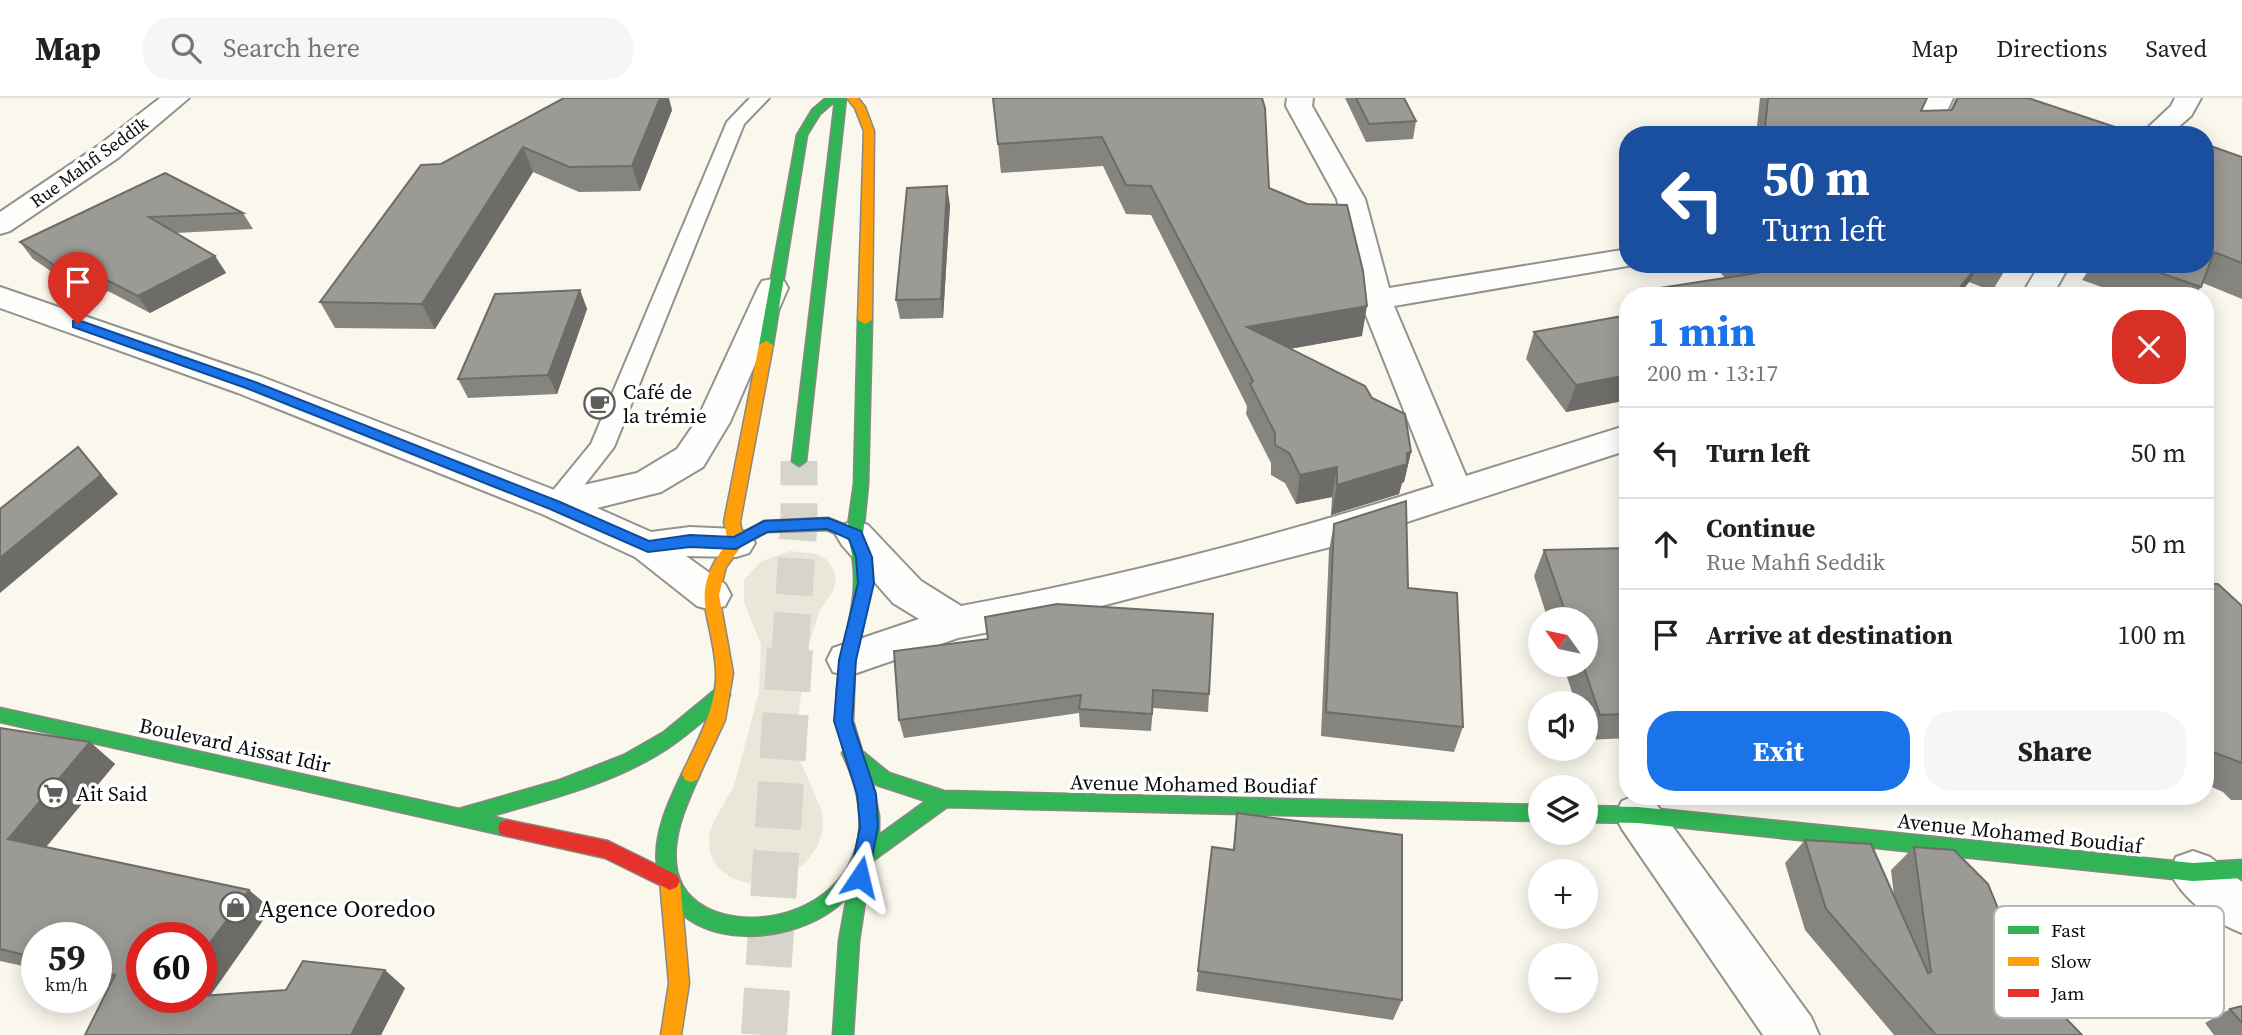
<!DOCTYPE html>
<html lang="en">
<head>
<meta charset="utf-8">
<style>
	:root { --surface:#fff; --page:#f6f6f6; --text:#202124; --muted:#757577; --line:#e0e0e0; --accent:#1a73e8 }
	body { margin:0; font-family:"Source Serif 4",serif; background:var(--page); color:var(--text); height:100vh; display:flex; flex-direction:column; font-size:26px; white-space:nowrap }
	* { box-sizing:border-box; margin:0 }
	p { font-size:23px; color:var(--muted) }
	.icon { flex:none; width:38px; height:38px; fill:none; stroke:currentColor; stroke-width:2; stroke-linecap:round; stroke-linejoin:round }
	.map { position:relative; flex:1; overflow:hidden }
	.details { position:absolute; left:1619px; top:189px; width:595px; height:518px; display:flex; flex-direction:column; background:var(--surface); border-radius:28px; box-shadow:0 4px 18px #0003 }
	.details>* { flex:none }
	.top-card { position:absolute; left:1619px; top:28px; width:595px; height:147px; border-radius:28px; box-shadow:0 4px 18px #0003; background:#1a4fa0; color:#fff; overflow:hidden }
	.needle { width:46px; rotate:303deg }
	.buttons { position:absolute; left:1528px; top:509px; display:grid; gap:14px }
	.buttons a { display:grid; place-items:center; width:70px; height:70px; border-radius:50%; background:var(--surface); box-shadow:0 4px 18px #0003; font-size:35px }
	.speed { position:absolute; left:21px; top:824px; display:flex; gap:14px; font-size:35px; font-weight:700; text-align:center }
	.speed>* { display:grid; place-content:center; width:91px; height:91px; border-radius:50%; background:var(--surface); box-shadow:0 4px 18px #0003; line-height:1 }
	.speed small { font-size:18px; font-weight:400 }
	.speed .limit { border:10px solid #d22; background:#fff; color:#111 }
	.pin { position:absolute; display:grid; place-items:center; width:60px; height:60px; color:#fff; margin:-72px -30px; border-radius:50% 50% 50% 0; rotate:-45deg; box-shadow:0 0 7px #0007 }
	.pin .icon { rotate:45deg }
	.me { position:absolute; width:77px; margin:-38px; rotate:10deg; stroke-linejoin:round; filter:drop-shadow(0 0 5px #0008) }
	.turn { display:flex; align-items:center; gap:24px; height:147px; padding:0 28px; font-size:32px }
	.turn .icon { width:91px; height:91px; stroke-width:2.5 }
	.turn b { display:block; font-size:49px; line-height:60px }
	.round { display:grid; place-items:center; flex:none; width:74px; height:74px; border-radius:28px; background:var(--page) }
	.overview { display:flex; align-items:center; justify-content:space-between; height:119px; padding:0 28px }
	h1 { font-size:42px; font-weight:700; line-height:52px; color:var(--accent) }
	.cta { display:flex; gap:14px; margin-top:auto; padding:14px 28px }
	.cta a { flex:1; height:80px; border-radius:28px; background:var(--accent); color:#fff; font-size:28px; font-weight:700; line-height:80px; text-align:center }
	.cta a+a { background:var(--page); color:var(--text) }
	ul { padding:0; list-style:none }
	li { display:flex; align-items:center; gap:21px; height:91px; padding:0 28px; border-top:2px solid var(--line) }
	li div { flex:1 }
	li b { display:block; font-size:26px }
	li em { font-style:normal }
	header { display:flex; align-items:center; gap:42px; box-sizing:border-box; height:98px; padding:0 35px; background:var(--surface); border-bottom:2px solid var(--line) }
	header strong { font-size:33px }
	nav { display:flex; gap:38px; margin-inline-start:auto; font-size:24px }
	.search { width:490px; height:63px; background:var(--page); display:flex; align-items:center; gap:18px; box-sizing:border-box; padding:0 24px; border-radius:28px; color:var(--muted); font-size:26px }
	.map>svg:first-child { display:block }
	.plaza { fill:#eae6d9 }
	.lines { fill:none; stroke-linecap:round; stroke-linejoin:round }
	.primary-tunnel-far1 { stroke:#d6d4cb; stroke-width:37; stroke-dasharray:37 18; stroke-linecap:butt }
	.primary-tunnel { stroke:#d6d4cb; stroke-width:46; stroke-dasharray:46 23; stroke-linecap:butt }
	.lane-casing { stroke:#93928d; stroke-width:4 }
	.street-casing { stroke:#93928d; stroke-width:4 }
	.fast-casing { stroke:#898883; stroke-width:3 }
	.slow-casing { stroke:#898883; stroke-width:3 }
	.jam-casing { stroke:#898883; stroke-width:3 }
	.lane { fill:#fefefc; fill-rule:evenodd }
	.street { fill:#fefefc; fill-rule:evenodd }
	.fast { fill:#30b455; fill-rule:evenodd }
	.slow { fill:#ff9f0a; fill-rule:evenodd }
	.jam { fill:#e5322d; fill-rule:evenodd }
	.wall { fill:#86847f }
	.shaded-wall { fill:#6d6c68 }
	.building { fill:#9c9a94; stroke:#6d6c68; stroke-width:2 }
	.route { fill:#1a73e8; stroke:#114b97; stroke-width:2 }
	.labels { text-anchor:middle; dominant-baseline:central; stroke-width:7; stroke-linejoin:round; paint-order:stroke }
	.far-street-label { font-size:18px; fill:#0b0b0b; stroke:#fff }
	.poi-label { font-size:21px; fill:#0b0b0b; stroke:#fff; text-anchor:start }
	.street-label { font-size:21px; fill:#0b0b0b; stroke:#fff }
	.near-poi-label { font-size:24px; fill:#0b0b0b; stroke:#fff; text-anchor:start }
	.key { fill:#fff; stroke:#b6b6b6; stroke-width:2 }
	.key-label { font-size:19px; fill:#0b0b0b }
</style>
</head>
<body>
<header>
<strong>Map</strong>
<div class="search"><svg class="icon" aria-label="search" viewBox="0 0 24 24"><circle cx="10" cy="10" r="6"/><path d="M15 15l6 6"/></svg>Search here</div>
<nav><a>Map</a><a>Directions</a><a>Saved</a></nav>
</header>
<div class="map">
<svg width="2242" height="937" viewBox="0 0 2242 937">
	<rect width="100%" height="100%" fill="#faf8ed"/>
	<polygon class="plaza" points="790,453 817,456 827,462 834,472 836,483 832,495 820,512 807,551 796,635 801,664 822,714 823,731 818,748 806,764 789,777 769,784 750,786 731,780 718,770 710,755 709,738 714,723 734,688 759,594 761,547 744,504 744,482 762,463"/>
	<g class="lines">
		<polyline class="primary-tunnel-far1" points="790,552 799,424 799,363"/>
		<polyline class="primary-tunnel" points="764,937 790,551"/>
		<defs>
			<polygon id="lane" points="750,0 769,0 744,26 614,349 564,413 555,416 546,413 542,407 546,401 591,346 727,24"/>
			<g id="street">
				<polygon points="160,0 189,0 118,60 10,133 0,136 0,114 98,48"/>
				<path d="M 1287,0 L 1313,0 L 1312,8 L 1365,101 L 1389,190 L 1628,151 L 1628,166 L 1639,166 L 1394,208 L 1466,378 L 1628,327 L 1628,352 L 1330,449 L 1031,526 L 958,540 L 848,578 L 833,574 L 827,562 L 833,550 L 919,521 L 893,505 L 842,447 L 836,437 L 842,427 L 855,423 L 868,427 L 921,483 L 961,508 C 1121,479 1280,437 1434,388 L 1360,202 L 1337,101 L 1286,8 Z"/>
				<polygon points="1927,0 1953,0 1936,37 1909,37"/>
				<polygon points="2175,0 2201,0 2191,18 2169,37 2140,37 2171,8"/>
				<polygon points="2040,166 2070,166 2052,198 2021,198"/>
				<polygon points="773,181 784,183 788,190 730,324 703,369 661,394 597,410 651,434 690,429 736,431 749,435 755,445 749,455 736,459 686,458 725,486 731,497 725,508 711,512 697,508 635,459 542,416 238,295 0,210 0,189 262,279 557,393 637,375 677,351 697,322 758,190 762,183"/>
				<polygon points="1634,698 1654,703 1811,919 1819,937 1763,937 1622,731 1615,717 1622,703"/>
				<path d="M 2193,753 L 2210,759 L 2242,784 L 2242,835 C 2215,825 2182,801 2170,774 L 2176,759 Z"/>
			</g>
			<g id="fast">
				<polygon points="826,0 846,0 806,363 799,368 792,363 835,3 820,16 807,37 773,247 766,251 759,247 797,37 812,12"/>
				<path d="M 865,218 L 872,222 L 868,386 L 863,437 L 869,455 L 872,485 L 855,567 L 853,623 L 862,653 L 889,675 L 944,693 L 1540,707 L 1540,723 L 947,709 L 871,764 L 859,843 L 853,937 L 833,937 L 839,843 L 847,799 C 799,851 674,858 658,773 C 651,739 670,700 685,670 L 691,668 L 697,670 L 700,676 C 687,705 670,740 677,773 C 696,863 924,824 842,655 L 844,652 C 817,573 872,514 848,441 L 827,432 L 767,434 L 736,451 L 728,445 L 731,441 L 764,423 L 828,420 L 848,428 L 854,386 L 858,222 ZM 872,682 L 877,687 L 926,703 L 879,737 L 879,718 Z"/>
				<path d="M 721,590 L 727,592 L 730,597 L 727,602 C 708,619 689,636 668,650 C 615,685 551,701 491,718 L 514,724 L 516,730 L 514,736 L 507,738 L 0,624 L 0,610 L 459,711 L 560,682 L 624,657 L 664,634 L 715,592 Z"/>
				<polygon points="1586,708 1638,709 2193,765 2242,762 2242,780 2193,783 1638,725 1586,724"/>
			</g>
			<g id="slow">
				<polygon points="847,0 858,0 865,9 874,33 872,222 865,226 858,222 864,33 855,10"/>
				<path d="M 766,243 L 773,247 L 740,424 L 744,445 L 726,469 L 719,497 L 733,575 L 725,622 L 697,682 L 691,684 L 685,682 L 682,676 C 696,646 718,607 716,573 C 713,515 686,498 728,444 L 724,424 L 759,247 Z"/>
				<polygon points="670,774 677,777 680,783 689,885 681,937 661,937 669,885 660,783 663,777"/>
			</g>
			<polygon id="jam" points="507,722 608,743 677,777 680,783 677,789 670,792 605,760 507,738 500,736 498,730 500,724"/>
		</defs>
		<use href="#lane" class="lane-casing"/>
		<use href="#street" class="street-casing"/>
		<use href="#fast" class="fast-casing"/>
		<use href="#slow" class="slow-casing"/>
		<use href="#jam" class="jam-casing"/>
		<use href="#lane" class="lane"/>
		<use href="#street" class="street"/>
		<use href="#fast" class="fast"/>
		<use href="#slow" class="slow"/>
		<use href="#jam" class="jam"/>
	</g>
	<g class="wall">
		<polygon points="993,0 1262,0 1269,90 1362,238 1290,251 1372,300 1411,354 1404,384 1402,385 1399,396 1331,417 1332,399 1296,406 1285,385 1271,377 1271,365 1246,316 1247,308 1151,117 1126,116 1103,68 1001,75"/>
		<polygon points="1345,0 1404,0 1416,23 1413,41 1366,44"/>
		<polygon points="1760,0 1926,0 1921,13 1950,12 1956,0 2028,0 2123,37 1756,37"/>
		<polygon points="672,12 640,93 579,94 533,74 435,231 335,230 320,204 441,66"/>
		<polygon points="2242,59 2242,201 2203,185 2201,189 2194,198 2127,198 2082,182 2093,166 2205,166"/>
		<polygon points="165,75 243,115 253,131 176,135 215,158 226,175 150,215 108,193 92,201 33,161 20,144"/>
		<polygon points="950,107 943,220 900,221 896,202"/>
		<polygon points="1713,166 2009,166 1992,193 1969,184 1958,198 1633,198 1634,194 1725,180"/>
		<polygon points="580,192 587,211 557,296 468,300 458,281"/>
		<polygon points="1628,212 1628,302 1566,314 1526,261 1534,234 1625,217"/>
		<polygon points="1334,426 1408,490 1463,629 1454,654 1321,638 1329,452"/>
		<polygon points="1628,450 1628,640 1587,642 1586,636 1586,606 1576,606 1563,567 1586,567 1586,522 1548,522 1534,478 1544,452"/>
		<polygon points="2205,486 2242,508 2242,702 2231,702 2223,694 2205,686"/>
		<polygon points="988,541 1209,596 1208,614 1153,610 1151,633 1080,629 1079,615 904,640 899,622"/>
		<polygon points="0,630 90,644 115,666 46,749 249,792 271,811 210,897 405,890 381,937 96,885 96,840 37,840 37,871 0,863"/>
		<polygon points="1237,715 1402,902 1393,922 1196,893 1212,749 1233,752"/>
		<polygon points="1805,742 1894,798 1891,772 1914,749 2026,879 2082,937 1894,937 1805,832 1785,765"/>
		<polygon points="2242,908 2242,937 2214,937 2205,925 2230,911"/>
	</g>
	<g class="shaded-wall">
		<polygon points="660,0 669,0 672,12 640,93 632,68"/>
		<polygon points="523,49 533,74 435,231 422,206"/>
		<polygon points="947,88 950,107 943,220 941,201"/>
		<polygon points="215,158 226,175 150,215 138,198"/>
		<polygon points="1979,166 1980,166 1969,184 1958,198 1953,198"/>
		<polygon points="95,176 108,193 92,201 79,184"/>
		<polygon points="580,192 587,211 557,296 548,277"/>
		<polygon points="1367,208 1362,238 1244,259 1247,229"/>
		<polygon points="1628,277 1628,302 1566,314 1576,287"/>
		<polygon points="78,349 118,396 0,495 0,460"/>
		<polygon points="1411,354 1404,384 1402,385 1399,396 1331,417 1337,387 1407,355"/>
		<polygon points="1337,369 1332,399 1296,406 1300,377"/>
		<polygon points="90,644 115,666 36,761 8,741"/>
		<polygon points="249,792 271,811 196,918 201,900 201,857"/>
		<polygon points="385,872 405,890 381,937 351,937"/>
	</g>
	<g class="building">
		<polygon points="564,0 660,0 632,68 569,69 523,49 422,206 320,204 421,67 441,66"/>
		<polygon points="993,0 1262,0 1265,10 1269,90 1307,106 1347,107 1363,173 1367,208 1247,229 1365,288 1372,300 1405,316 1411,354 1407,355 1407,366 1337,387 1337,369 1300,377 1289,355 1275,347 1275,335 1250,286 1253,283 1151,88 1126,87 1102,39 998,46"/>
		<polygon points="1356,0 1404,0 1416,23 1369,26"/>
		<polygon points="1768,0 1927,0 1921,13 1952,12 1958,0 2028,0 2124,32 2123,37 2017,37 2006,34 2006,37 1787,37 1765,29"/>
		<polygon points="2205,46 2242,59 2242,165 2214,154 2201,189 2134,166 2205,166"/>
		<polygon points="165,75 243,115 149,119 215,158 138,198 95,176 79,184 20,144"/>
		<polygon points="947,88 941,201 896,202 907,90"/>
		<polygon points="1749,166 1979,166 1953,198 1637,198 1634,194 1757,175"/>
		<polygon points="580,192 548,277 458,281 495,196"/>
		<polygon points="1628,217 1628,277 1576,287 1534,234"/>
		<polygon points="78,349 101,377 0,460 0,411"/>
		<polygon points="1406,403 1408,490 1457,495 1463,629 1326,614 1334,426"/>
		<polygon points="1628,450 1628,616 1600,617 1583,567 1586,567 1586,522 1568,522 1544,452"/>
		<polygon points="2205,486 2218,486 2242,508 2242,665 2205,651"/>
		<polygon points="1057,506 1213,516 1209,596 1153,592 1152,616 1079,611 1081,597 899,622 894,553 988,541 985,519"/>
		<polygon points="0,630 90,644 8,741 249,792 201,857 201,840 142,840 142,900 201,900 201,898 286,892 303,863 385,872 351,937 85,937 115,877 96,873 96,840 37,840 37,860 0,851"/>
		<polygon points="1237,715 1402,737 1402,902 1198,873 1212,749 1234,752"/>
		<polygon points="1805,742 1871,746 1928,875 1931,874 1914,749 1954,752 1988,786 2026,879 2082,937 1936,937 1826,811"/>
		<polygon points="2242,908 2242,925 2230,911"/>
	</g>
	<polygon class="route" points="78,222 255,284 560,404 649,443 690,437 734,439 764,423 828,420 861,433 872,459 874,485 856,562 852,623 876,696 878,729 867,785 860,788 853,785 850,779 860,729 857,696 834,623 839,562 858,485 856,459 849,441 827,431 767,434 736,451 690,449 648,454 550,411 246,290 73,229 73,223"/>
	<defs>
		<symbol id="cafe-ring" viewBox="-11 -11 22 22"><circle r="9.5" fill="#fff" stroke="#5f5e5a" stroke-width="1.5"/><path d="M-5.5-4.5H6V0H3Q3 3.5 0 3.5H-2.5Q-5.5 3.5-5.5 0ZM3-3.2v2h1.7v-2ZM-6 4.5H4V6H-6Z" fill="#5f5e5a"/></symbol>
		<symbol id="supermarket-ring" viewBox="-11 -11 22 22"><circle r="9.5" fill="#fff" stroke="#5f5e5a" stroke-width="1.5"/><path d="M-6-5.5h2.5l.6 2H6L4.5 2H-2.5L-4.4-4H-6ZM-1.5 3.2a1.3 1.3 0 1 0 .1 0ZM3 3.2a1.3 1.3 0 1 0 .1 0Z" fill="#5f5e5a"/></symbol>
		<symbol id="shop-ring" viewBox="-11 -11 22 22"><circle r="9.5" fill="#fff" stroke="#5f5e5a" stroke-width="1.5"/><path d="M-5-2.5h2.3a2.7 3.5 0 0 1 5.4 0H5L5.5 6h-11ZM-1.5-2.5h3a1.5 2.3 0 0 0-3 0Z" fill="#5f5e5a"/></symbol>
	</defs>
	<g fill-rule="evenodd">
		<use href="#cafe-ring" x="582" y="288" width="35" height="35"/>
		<use href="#supermarket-ring" x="36" y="678" width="35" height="35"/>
		<use href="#shop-ring" x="218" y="792" width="35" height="35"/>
	</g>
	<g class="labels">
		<g class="far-street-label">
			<text transform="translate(89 64) rotate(-36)">Rue Mahfi Seddik</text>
		</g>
		<g class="poi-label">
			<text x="623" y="293">Café de<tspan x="623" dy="24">la trémie</tspan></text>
			<text x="76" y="695">Ait Said</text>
		</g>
		<g class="street-label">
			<text transform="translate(235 647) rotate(12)">Boulevard Aissat Idir</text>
			<text transform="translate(1193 686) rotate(1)">Avenue Mohamed Boudiaf</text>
			<text transform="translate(2020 735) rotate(6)">Avenue Mohamed Boudiaf</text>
		</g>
		<g class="near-poi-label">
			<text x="259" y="810">Agence Ooredoo</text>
		</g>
	</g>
	<rect x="1994" y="808" width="230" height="112" rx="10" class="key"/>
	<rect x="2008" y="828" width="31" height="8" fill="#30b455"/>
	<rect x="2008" y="859" width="31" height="9" fill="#ff9f0a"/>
	<rect x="2008" y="891" width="31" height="8" fill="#e5322d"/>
	<g class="key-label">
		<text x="2051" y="839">Fast</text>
		<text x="2051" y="870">Slow</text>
		<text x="2051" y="902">Jam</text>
	</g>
</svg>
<div class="buttons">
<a><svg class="needle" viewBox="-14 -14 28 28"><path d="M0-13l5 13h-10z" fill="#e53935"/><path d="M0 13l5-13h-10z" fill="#757577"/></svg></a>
<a><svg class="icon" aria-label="sound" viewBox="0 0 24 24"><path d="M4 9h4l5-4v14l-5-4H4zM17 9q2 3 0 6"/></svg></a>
<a><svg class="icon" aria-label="layers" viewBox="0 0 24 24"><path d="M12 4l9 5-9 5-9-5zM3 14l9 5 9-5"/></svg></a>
<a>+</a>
<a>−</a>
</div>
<div class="speed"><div>59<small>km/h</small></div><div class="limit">60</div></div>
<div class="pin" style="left:78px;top:226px;background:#d93025"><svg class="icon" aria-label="arrive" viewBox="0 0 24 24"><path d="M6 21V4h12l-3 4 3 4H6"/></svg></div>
<svg class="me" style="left:860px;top:779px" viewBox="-20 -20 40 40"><path d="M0-17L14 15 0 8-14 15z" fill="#1a73e8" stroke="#fff" stroke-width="4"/></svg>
<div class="top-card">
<div class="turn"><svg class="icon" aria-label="left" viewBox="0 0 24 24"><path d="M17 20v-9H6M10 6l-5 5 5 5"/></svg><div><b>50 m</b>Turn left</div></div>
</div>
<section class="details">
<div class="overview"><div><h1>1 min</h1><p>200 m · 13:17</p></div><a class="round" style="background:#d93025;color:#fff"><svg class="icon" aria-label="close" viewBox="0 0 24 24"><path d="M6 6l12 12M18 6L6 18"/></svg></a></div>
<ul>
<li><svg class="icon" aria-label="left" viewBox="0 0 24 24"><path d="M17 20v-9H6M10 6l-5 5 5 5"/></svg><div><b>Turn left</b></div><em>50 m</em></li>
<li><svg class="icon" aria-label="ahead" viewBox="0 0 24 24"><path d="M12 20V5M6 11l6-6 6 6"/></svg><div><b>Continue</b><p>Rue Mahfi Seddik</p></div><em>50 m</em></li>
<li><svg class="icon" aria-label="arrive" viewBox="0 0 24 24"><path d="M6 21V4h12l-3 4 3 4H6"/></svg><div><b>Arrive at destination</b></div><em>100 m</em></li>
</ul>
<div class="cta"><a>Exit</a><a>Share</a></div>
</section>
</div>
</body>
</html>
